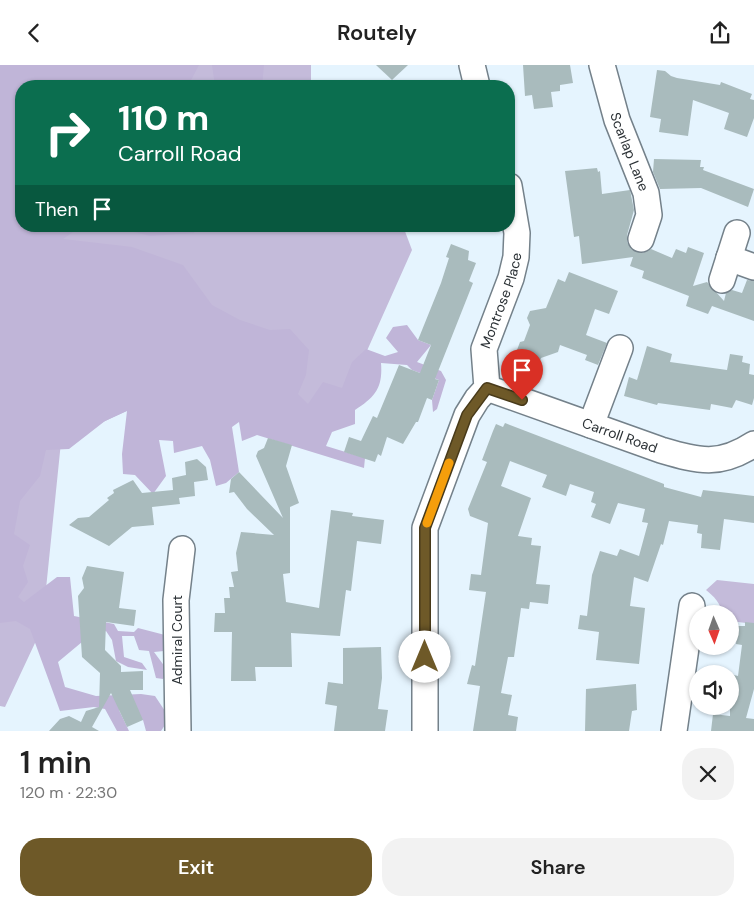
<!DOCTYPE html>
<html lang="en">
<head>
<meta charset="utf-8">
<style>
	:root { --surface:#fff; --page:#f2f2f2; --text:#222; --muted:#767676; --accent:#6e5928 }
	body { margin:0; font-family:"DM Sans",sans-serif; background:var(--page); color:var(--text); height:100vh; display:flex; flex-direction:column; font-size:19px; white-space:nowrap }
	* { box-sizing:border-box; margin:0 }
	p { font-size:16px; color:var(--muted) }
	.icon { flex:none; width:28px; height:28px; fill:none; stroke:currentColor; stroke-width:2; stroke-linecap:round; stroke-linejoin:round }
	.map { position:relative; height:666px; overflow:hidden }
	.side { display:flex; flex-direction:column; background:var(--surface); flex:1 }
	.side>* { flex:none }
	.hud { position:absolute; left:15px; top:15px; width:500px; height:152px; border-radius:20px; box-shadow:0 1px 4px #0004; background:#0b6e4f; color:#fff; overflow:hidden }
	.needle { width:32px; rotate:178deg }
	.controls { position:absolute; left:689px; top:540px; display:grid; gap:10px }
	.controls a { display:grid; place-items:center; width:50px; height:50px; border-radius:50%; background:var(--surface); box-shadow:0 1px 4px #0004; font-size:25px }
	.pin { position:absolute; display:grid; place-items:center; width:42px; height:42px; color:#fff; margin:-51px -21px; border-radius:50% 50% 50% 0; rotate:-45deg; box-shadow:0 0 5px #0007 }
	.pin .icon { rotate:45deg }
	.me { position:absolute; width:55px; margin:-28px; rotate:0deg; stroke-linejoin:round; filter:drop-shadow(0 0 4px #0008) }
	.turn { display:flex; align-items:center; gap:18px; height:105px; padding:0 20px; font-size:22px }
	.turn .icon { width:65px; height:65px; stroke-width:2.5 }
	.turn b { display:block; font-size:35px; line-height:42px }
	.then { display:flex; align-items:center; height:48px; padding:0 20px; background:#0003; gap:10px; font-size:19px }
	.round { display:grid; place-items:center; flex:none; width:52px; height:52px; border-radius:20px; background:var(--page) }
	.summary { display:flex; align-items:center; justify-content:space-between; height:85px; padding:0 20px }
	h1 { font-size:30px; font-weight:600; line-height:38px }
	.action { display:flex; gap:10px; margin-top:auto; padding:10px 20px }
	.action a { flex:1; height:58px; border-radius:20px; background:var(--accent); color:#fff; font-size:20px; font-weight:600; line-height:58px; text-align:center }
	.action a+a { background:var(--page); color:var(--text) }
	header { display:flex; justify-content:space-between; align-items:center; height:65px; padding:0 20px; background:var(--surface); font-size:22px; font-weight:600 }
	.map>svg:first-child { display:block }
	.green { fill:#c4bbda }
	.forest { fill:#c0b5d8 }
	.building { fill:#a9bbbd }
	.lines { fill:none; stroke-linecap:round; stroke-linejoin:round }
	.minor-casing { stroke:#74818a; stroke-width:28 }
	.minor { stroke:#fff; stroke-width:25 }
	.route-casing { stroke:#483a1a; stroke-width:12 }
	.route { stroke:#6e5928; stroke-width:9 }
	.slow { stroke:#f59e0b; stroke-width:9 }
	.labels { text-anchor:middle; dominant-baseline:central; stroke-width:4; stroke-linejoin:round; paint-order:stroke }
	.street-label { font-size:14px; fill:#2b3135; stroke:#fff }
</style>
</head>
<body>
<header><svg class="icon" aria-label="back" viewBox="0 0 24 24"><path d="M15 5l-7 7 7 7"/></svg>Routely<svg class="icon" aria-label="share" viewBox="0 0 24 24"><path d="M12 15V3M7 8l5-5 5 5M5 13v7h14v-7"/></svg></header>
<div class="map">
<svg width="754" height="666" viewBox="0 0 754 666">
	<rect width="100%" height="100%" fill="#e5f4fe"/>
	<g class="green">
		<polygon points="0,0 311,0 311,21 21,21 21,161 403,161 412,185 349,326 293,368 284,279 141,339 61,377 42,563 5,642 0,641"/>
		<path d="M 717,515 L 754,519 L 754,559 L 730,556 L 730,549 L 721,549 C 722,538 713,531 706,525 Z"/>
	</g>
	<g class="forest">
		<path d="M 0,0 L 199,0 L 188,21 L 21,21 L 21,161 L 82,161 L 63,174 L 132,182 L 183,200 L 212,240 L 240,255 L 270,265 L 290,264 L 309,285 L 306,310 L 298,329 L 308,339 L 323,317 L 342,323 L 352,297 L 366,284 L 385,291 L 398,287 L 386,273 L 393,262 L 407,260 L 418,275 L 431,280 L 417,297 L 441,306 L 446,315 L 437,344 L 433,347 L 432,335 L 439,315 L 412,305 L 407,300 L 381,298 C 383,323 375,332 355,345 L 355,359 L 332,367 L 326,381 L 365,393 L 364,403 L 257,370 L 242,376 L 239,357 L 232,362 L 239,407 L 226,418 L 216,421 L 210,395 L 202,381 L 174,388 L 173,376 L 159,375 L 166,411 L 153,429 L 135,410 L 123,409 L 122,389 L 127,346 L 105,356 L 69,384 L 46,385 L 40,411 L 20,436 L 14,469 L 30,480 L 23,501 L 28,517 L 18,532 L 24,537 L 57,512 L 70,512 L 74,551 L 114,559 L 118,566 L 134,567 L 138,563 L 165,570 L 166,578 L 164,586 L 154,587 L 168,606 L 163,614 L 156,613 L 149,586 L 139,585 L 134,571 L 122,571 L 124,592 L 142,598 L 147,605 L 128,602 L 116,596 L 112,575 L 106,566 L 82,577 L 58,597 L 65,622 L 96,631 L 141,629 L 155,631 L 167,649 L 167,657 L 161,666 L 146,666 L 143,655 L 119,645 L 129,666 L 117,666 L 105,644 L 94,642 L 60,646 L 30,564 L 16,556 L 0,558 Z"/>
		<polygon points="212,0 264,0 262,21 215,21"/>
		<polygon points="110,161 196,161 194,168 150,171"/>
	</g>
	<g class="building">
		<polygon points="376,0 408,0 392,15"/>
		<polygon points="523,0 570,0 573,18 560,20 560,26 551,27 553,42 534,44 532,30 525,31"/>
		<polygon points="657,5 665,6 671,11 677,13 720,20 721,17 752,29 750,34 754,35 754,53 747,72 724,64 729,48 693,35 688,71 659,67 661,54 650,52"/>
		<polygon points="654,94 701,95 700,102 704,102 703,105 754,124 748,142 701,123 660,124 653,107"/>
		<polygon points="597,103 598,107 600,106 602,129 630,125 634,145 627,170 627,177 631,184 643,188 651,184 672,193 676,184 686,188 688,182 704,188 693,221 707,217 724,236 726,228 732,225 742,228 747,215 754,216 754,256 712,241 708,249 686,241 689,231 642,213 644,206 630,201 633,192 582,199 579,171 574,172 565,106"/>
		<polygon points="451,179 469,186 468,195 476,198 469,216 473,218 435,314 439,315 432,335 427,333 418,357 416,357 403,379 387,372 381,391 378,389 375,397 344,387 349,372 361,376 373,351 377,353 399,300 420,308 431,280 418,275 441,218 449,193 446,192"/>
		<polygon points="569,207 618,226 609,249 595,244 586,270 607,278 598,300 585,295 587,290 560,280 558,287 541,293 539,299 521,293 517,285 520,277 524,276 530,260 527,253 530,246 546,243 558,214 565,217"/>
		<polygon points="647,281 672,289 670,297 727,305 730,289 743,291 742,297 750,299 749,309 754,310 754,333 752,340 736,335 732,343 711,339 710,345 658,338 657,340 624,331 629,312 637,315"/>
		<polygon points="505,358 664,419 664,422 701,432 703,425 754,431 754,458 724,454 720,485 701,483 702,469 697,468 698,460 669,456 663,480 661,479 648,517 634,512 630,541 645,543 639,599 596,595 599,567 578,564 580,550 587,551 592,510 600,486 617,491 620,484 639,491 648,458 642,457 645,444 618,438 610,459 591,452 596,439 591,437 594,427 570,419 566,431 542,422 547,410 510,396 501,421 531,433 518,471 532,473 531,480 541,481 536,519 550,520 548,539 530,537 529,544 521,543 514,592 508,592 501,628 512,630 508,650 518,652 516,666 473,666 480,621 467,619 472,600 475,601 486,527 469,525 471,509 481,510 488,458 470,451 468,444 487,397 482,395 493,366 496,359 503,362"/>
		<polygon points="268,373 292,380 286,401 299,438 290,442 290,508 283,509 286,537 319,543 331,445 353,448 352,451 384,455 381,479 357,476 351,526 346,525 340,571 291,568 292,602 255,602 256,616 231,616 232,567 214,567 215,548 225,548 224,533 230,533 229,522 234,522 231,507 238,506 236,488 241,467 274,470 247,444 234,427 229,428 231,414 239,407 283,453 256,391 258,386 264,383"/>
		<polygon points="197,394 206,402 208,415 194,417 195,431 179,433 180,439 152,442 154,460 132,462 109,481 69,460 78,453 89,452 109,435 107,433 114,428 113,425 133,415 142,428 173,425 172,413 186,410 185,397"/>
		<polygon points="87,501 124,507 119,543 136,545 134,561 106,557 105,585 121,601 121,607 143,606 143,625 130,625 143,655 127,662 111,628 92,662 99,666 49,666 60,654 69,651 81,657 86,646 99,642 100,608 82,592 78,531 84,523 82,513"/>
		<polygon points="745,557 754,558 754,624 746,653 754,654 754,666 711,666 713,649 730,651 730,609 738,611 742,580 736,579 738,561 745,561"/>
		<polygon points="381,582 382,613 378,644 388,645 385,666 334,666 337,641 325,639 328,617 343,619 343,583"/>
		<polygon points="636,619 637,645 632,646 629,666 585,666 586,624"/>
	</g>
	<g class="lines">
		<defs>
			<g id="minor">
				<polyline points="472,0 477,21"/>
				<path id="s1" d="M 602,0 L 617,55 L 646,128 L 649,150 L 641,174"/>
				<polyline points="729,193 754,202"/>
				<polyline points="722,215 737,168"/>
				<path id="s2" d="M 487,323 L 661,385 C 699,396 719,402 754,379"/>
				<polyline points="591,360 620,283"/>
				<polyline points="178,666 176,535 182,484"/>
				<path id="s3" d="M 425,666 L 425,463 L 467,350 L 477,334 L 487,323 L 484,284 L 511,213 L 516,192 L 517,168 L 509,121"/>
				<polyline points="674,666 692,541"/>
			</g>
		</defs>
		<use href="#minor" class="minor-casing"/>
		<use href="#minor" class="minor"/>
	</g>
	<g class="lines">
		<defs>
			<polyline id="route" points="425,592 425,463 467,350 487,323 522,335"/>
		</defs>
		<use href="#route" class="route-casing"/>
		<use href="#route" class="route"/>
		<polyline class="slow" points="427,458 449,398"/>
	</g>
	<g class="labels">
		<g class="street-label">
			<text stroke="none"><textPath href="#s1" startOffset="91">Scarlap Lane</textPath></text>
			<text stroke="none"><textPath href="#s3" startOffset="448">Montrose Place</textPath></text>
			<text stroke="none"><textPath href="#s2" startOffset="141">Carroll Road</textPath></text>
			<text transform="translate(177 575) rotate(-90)">Admiral Court</text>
		</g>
	</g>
</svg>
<div class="controls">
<a><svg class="needle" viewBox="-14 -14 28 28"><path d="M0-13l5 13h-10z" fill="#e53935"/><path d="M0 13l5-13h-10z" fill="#767676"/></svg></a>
<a><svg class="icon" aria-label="sound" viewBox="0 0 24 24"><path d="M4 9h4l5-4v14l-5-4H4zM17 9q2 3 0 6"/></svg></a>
</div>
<div class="pin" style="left:522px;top:335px;background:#d93025"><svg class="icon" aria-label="arrive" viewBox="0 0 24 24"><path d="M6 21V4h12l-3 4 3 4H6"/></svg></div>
<svg class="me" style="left:425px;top:592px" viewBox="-20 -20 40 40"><circle r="19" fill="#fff"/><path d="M0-13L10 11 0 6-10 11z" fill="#6e5928"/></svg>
<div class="hud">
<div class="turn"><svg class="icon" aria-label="right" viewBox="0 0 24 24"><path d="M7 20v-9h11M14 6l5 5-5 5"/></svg><div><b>110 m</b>Carroll Road</div></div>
<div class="then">Then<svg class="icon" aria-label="arrive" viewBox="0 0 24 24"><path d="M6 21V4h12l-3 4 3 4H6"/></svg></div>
</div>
</div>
<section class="side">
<div class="summary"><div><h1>1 min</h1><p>120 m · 22:30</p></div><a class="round"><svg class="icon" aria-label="close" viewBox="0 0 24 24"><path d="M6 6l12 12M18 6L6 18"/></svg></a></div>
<div class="action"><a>Exit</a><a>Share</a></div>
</section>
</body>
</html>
